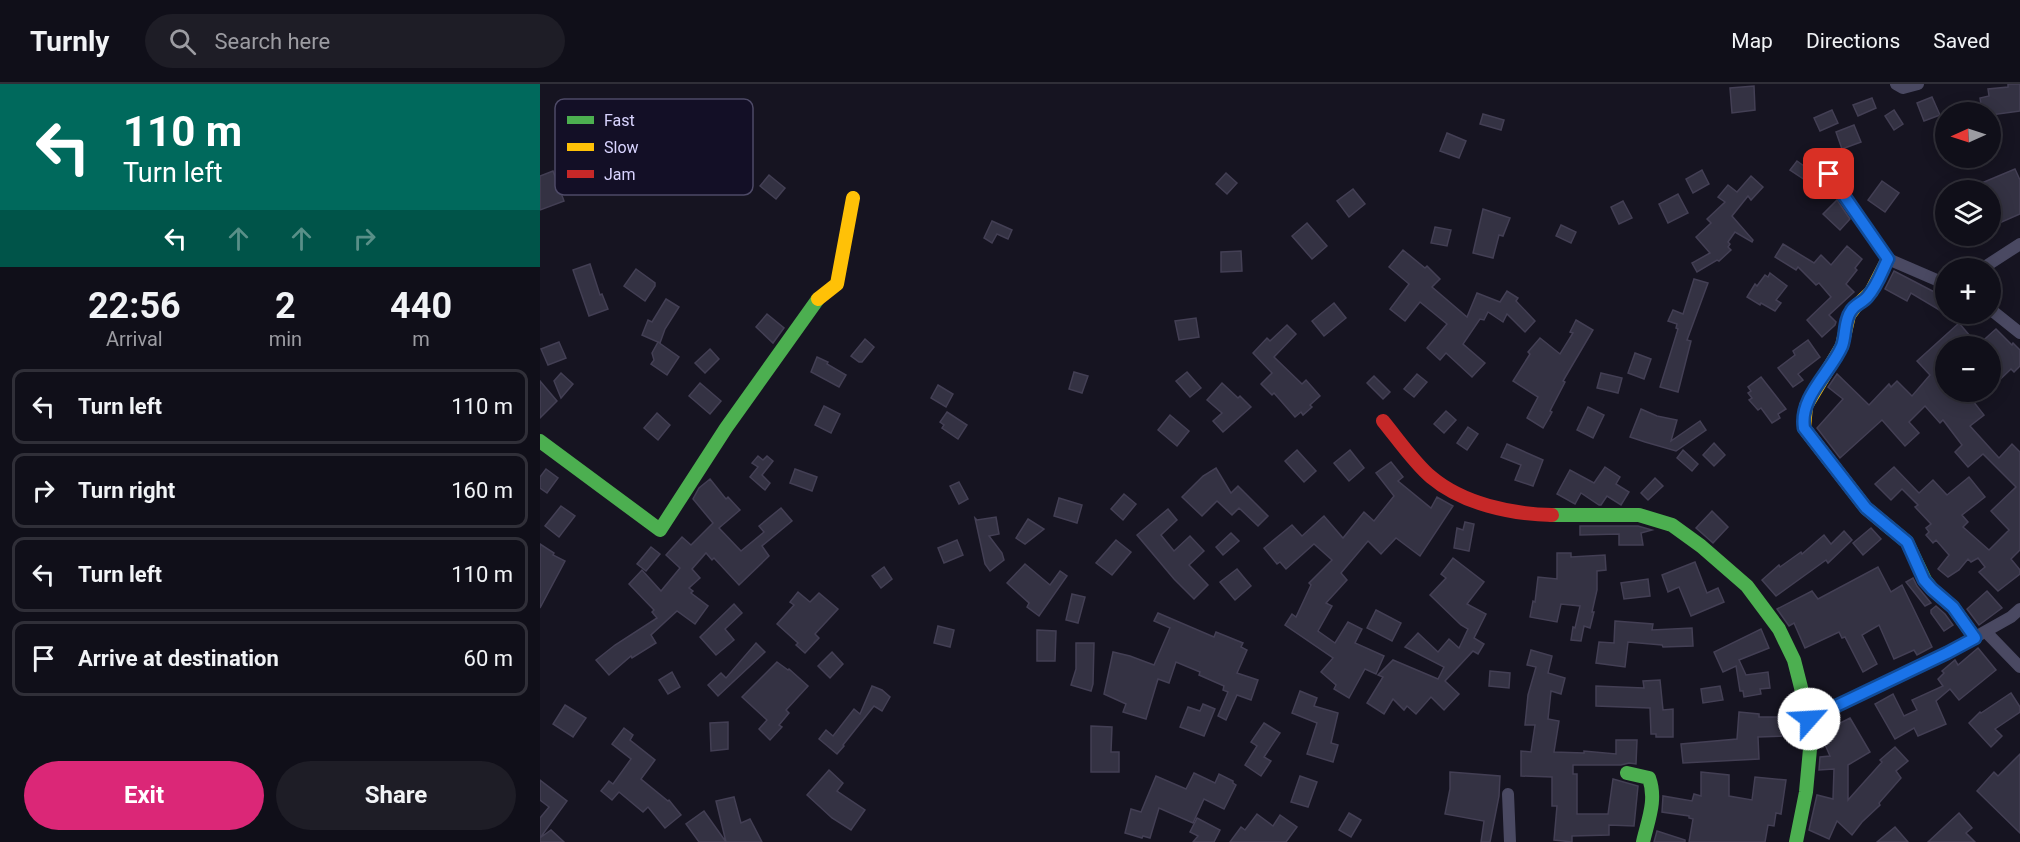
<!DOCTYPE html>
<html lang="en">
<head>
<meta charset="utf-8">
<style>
	:root { --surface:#100f19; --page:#1e1d26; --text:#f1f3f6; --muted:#9c9ca2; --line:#302f38; --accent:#db2777 }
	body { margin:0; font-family:Roboto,sans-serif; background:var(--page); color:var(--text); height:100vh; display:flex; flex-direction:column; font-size:22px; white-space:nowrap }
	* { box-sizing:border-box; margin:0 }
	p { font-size:20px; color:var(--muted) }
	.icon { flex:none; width:33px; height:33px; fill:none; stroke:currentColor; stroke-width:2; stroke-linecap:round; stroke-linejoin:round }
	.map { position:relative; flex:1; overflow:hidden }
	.details { display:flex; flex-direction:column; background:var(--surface); width:540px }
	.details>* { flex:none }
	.top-card { background:#00695c; color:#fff; overflow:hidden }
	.needle { width:39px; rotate:267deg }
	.tools { position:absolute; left:1395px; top:18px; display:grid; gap:12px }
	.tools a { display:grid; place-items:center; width:66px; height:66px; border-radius:50%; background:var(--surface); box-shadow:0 3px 15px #0003,0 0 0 2px var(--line); font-size:30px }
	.pin { position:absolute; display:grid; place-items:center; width:51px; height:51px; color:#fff; margin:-26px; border-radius:12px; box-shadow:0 3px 9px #0006 }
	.me { position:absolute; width:66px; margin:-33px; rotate:64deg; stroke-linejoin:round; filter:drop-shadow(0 0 4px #0008) }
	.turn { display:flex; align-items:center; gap:21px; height:126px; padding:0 24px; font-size:27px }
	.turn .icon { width:78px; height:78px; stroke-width:2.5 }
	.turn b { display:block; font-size:42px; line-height:51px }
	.lanes { display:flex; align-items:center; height:57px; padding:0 24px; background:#0003; justify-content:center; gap:30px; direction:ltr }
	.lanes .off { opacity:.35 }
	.eta { display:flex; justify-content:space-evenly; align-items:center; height:102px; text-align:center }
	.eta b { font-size:36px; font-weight:700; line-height:42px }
	.primary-button { display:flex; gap:12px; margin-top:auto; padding:12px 24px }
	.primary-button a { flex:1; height:69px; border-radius:36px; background:var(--accent); color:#fff; font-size:24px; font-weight:700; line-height:69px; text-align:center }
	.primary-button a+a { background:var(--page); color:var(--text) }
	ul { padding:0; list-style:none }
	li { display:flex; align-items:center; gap:18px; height:75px; margin:0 12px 9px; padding:0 12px; border:3px solid var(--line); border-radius:12px }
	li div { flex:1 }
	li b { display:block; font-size:22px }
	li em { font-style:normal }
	header { display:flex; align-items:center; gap:36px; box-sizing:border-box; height:84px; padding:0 30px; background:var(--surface); border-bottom:2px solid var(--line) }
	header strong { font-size:28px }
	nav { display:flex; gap:33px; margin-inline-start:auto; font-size:21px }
	.search { width:420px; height:54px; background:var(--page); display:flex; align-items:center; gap:15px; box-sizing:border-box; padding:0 21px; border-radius:33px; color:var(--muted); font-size:22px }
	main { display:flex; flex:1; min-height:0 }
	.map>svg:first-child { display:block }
	.building { fill:#343243; stroke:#433f54; stroke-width:1.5 }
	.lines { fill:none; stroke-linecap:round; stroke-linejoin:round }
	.street { stroke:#4a4962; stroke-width:12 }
	.fast { stroke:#4caf50; stroke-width:14 }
	.slow { stroke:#ffc107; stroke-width:14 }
	.jam { stroke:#c62828; stroke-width:14 }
	.route-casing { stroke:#114b97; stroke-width:15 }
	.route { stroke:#1a73e8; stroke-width:10 }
	.key { fill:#130f26; stroke:#4e4a67; stroke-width:1.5 }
	.key-label { font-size:16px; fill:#d9d4ff }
</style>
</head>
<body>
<header>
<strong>Turnly</strong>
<div class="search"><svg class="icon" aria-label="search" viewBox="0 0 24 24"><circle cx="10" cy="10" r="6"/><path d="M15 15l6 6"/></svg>Search here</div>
<nav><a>Map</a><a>Directions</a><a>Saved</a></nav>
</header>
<main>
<section class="details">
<div class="top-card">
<div class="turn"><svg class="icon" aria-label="left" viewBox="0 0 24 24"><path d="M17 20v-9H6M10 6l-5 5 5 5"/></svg><div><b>110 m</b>Turn left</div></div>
<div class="lanes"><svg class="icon" aria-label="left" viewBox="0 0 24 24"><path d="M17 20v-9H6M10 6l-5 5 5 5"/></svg><svg class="icon off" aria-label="ahead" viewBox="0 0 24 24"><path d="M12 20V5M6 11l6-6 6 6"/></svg><svg class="icon off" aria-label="ahead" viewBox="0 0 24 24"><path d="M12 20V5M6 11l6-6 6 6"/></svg><svg class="icon off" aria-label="right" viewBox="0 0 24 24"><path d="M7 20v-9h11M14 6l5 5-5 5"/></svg></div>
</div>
<div class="eta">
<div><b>22:56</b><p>Arrival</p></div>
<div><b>2</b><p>min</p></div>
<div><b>440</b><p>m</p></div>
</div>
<ul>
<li><svg class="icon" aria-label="left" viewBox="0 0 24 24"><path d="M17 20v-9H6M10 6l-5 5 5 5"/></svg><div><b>Turn left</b></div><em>110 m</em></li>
<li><svg class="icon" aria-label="right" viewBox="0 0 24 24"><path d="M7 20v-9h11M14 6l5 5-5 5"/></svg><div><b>Turn right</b></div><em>160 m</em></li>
<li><svg class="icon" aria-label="left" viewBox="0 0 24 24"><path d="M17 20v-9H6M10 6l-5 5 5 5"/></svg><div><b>Turn left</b></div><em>110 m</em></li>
<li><svg class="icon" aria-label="arrive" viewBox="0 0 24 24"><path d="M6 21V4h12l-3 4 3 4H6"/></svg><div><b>Arrive at destination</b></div><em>60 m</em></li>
</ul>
<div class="primary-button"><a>Exit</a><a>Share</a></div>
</section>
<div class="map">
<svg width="1480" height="758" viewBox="0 0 1480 758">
	<rect width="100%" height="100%" fill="#161421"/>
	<g class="building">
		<polygon points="1468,0 1480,0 1480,27 1451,31 1451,28 1418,28 1418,23 1441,20 1440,14 1449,12 1448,5 1468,3"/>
		<polygon points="1214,2 1215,26 1192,29 1190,4"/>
		<polygon points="1392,13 1400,31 1384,37 1377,19"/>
		<polygon points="1332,14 1336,24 1318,32 1313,21"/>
		<polygon points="1292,26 1298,39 1280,47 1274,34"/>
		<polygon points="1354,26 1363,40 1354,46 1345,32"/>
		<polygon points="943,30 964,36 961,46 940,40"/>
		<polygon points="1314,41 1321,58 1302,65 1296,48"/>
		<polygon points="907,49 926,57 919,74 900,67"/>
		<polygon points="1257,77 1271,87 1265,96 1250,86"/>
		<polygon points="1475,85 1480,96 1480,130 1450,143 1450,106 1425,106"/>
		<polygon points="1162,86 1169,100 1153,109 1146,95"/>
		<polygon points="13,87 24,117 0,126 0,92"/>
		<polygon points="686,89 697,99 687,110 676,100"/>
		<polygon points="229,91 245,104 236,115 220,102"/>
		<polygon points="1211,92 1223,103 1211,116 1208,112 1192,132 1213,156 1212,158 1195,148 1188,158 1190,160 1188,163 1191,166 1179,177 1177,176 1157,188 1152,179 1170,169 1156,153 1171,139 1167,135 1185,118 1178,113 1188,101 1197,108"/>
		<polygon points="1342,97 1359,109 1345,128 1328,116"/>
		<polygon points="813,105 825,120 809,133 797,117"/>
		<polygon points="1138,110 1148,129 1128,139 1119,120"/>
		<polygon points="1297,116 1310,135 1300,146 1283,130"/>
		<polygon points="1083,117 1092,134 1079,140 1071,123"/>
		<polygon points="943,125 970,134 963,152 959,151 953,174 933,169"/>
		<polygon points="452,137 472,146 468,155 457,150 452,159 444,154"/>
		<polygon points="767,139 787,162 772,175 752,152"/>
		<polygon points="1021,141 1036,148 1031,159 1016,152"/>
		<polygon points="895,143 911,146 907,162 891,159"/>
		<polygon points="1243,160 1274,179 1281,171 1291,181 1307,162 1322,175 1315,184 1317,186 1306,200 1314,208 1289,231 1296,238 1295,241 1282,253 1267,236 1291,213 1279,199 1276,201 1258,183 1256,186 1235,173"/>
		<polygon points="863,166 885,184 887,182 900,195 892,203 927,233 937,209 960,218 967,207 978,214 976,217 995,237 985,248 967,230 963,238 948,228 944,236 940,235 923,260 945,279 932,293 906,269 900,276 887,264 907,240 880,218 865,237 850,225 869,200 849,183"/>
		<polygon points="701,167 702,187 681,188 681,168"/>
		<polygon points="50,180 60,211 62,210 68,225 49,232 33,186"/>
		<polygon points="96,185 115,199 115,202 105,217 84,202"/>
		<polygon points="1354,187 1406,214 1406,230 1371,209 1367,217 1345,205"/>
		<polygon points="1230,189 1247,202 1236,216 1241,219 1235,227 1221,219 1220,221 1207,213 1215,200 1217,202 1225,191 1228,193"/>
		<polygon points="1154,195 1168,199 1147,256 1151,257 1138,308 1120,303 1138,245 1136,244 1137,240 1128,237 1133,226 1143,230"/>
		<polygon points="126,215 139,223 125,245 120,259 102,251 108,236 112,238"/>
		<polygon points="794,219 806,234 784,252 772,237"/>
		<polygon points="227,230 244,244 233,259 216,243"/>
		<polygon points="656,234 659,253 639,256 635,237"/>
		<polygon points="1036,236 1053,246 1023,297 1025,298 1010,327 1012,328 1003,344 987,334 998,313 973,297 990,270 988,268 1000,254 1020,270 1033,249 1030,248"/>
		<polygon points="1419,239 1430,252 1418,262 1406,262 1406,274 1399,280 1406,287 1406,308 1426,308 1444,331 1430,342 1459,374 1472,360 1480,368 1480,466 1471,475 1480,486 1480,490 1458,507 1439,488 1445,483 1438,474 1431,478 1428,475 1419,486 1408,493 1398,485 1409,471 1396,456 1393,459 1386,451 1389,448 1386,444 1391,440 1375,423 1378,421 1362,405 1351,416 1335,400 1354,383 1379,409 1393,396 1407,411 1429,393 1445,413 1422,431 1428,438 1423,443 1449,466 1469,446 1451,427 1476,403 1443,370 1428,383 1415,368 1422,361 1403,336 1400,339 1385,322 1369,338 1379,349 1365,362 1342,336 1300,374 1277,344 1303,315 1288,303 1297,290 1329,321 1349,300 1351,303 1357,297 1372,312 1390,291 1377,277"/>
		<polygon points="747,241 756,250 734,273 762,300 766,296 780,312 770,321 772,323 763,331 761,328 755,333 734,309 732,311 721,300 732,289 713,269 727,254 730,257"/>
		<polygon points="1456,245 1472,261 1473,259 1480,266 1480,282 1474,288 1471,285 1450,305 1450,262 1437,262"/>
		<polygon points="325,255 334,263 322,278 319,278 311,272"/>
		<polygon points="1268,256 1280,273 1258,290 1263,296 1253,303 1238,284 1255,271 1253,267"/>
		<polygon points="19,258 26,274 8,281 1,265"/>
		<polygon points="118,258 139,273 127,291 111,280 114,276 112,269"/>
		<polygon points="170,265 179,275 165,289 155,279"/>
		<polygon points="1095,269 1111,275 1104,295 1088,289"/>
		<polygon points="277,273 288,278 287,280 306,291 299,303 271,288"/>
		<polygon points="534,288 548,292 542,309 529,305"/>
		<polygon points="647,288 661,304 650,313 636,297"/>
		<polygon points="21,289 33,300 21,314 14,297"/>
		<polygon points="1061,289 1082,294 1078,309 1057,304"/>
		<polygon points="877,290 887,298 874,313 864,305"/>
		<polygon points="834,292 850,308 843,315 827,299"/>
		<polygon points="1221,293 1246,325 1238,330 1240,334 1232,339 1221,324 1218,326 1209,316 1212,314 1208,309 1211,307 1208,303"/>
		<polygon points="0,297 17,317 0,334"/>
		<polygon points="160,299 181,317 170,330 149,312"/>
		<polygon points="682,299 698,314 700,312 711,323 683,348 673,337 682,329 667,316"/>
		<polygon points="398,301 413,310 406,323 391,314"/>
		<polygon points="284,322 300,330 291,349 275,341"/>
		<polygon points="1048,323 1064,331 1053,354 1037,346"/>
		<polygon points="1101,325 1117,332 1137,336 1131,357 1160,337 1166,346 1136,367 1105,358 1090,353"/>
		<polygon points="906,327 916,336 904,349 894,340"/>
		<polygon points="407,328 427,341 418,355 402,344 404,341 400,338"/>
		<polygon points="117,329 130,341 118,356 104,344"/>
		<polygon points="630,331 649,347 637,362 618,346"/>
		<polygon points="928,343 938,350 927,366 917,359"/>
		<polygon points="1174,359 1185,371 1174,382 1163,371"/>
		<polygon points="967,360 1003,376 993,402 975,396 981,381 961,373"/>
		<polygon points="757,366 776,387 764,398 745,377"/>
		<polygon points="810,366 824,384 809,397 794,379"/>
		<polygon points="1143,366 1158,380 1152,387 1137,374"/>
		<polygon points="218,372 223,376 227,372 233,377 222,391 230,399 225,406 210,393 218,383 212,379"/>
		<polygon points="851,378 863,393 858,397 891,424 897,413 913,422 880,472 856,454 841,470 828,457 801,489 807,496 786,519 792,522 778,547 795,559 808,538 822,545 815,559 844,572 836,590 825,585 809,614 794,605 796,601 781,588 793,574 745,541 752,530 756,533 771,501 769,499 792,476 774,460 746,485 740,478 737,480 724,464 752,441 762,452 784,432 803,454 824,428 834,437 854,412 836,389"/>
		<polygon points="1065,383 1080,393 1076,400 1089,408 1081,421 1067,412 1061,421 1059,421 1041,409 1035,420 1017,410 1030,386 1054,399"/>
		<polygon points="676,384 691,409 698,402 728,432 718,442 699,424 692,431 677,417 662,432 642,413 663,392"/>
		<polygon points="6,385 18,394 7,409 0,404 0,393"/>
		<polygon points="255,385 277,393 272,407 250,399"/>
		<polygon points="1115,394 1123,402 1108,416 1101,409"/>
		<polygon points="170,395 186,415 188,413 200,426 179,444 201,467 224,448 219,442 241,424 252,437 222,462 229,472 199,501 174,474 172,476 166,469 152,485 160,494 149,504 153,507 151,509 168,522 155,540 137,527 111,551 116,559 92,574 91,572 69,591 56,576 75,561 117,534 112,528 114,526 89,500 102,486 121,507 140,484 126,471 142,453 151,461 173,439 153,415 159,404"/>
		<polygon points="419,398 428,415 419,420 410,402"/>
		<polygon points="584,410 596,420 583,436 571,425"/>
		<polygon points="519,414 542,421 537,439 514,432"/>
		<polygon points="21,422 35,432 19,453 5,442"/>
		<polygon points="628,425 637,436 621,451 634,467 650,452 664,467 649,481 668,501 654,515 634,495 597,451"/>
		<polygon points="1172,427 1188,443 1173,459 1156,444"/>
		<polygon points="456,433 459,450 449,452 462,469 464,476 450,487 445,480 435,434 437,436"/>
		<polygon points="488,435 504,445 485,460 476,454"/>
		<polygon points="925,438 934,440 929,467 914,464 917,444 923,446"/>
		<polygon points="1040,442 1098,442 1112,446 1101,449 1103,461 1079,461 1079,450 1040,451"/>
		<polygon points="1331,444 1341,455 1323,471 1313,459"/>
		<polygon points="1304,447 1312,456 1288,479 1286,476 1236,512 1222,496 1239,481 1240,483 1261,468 1262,470 1284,451 1291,460"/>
		<polygon points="691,449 699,457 683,471 676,463"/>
		<polygon points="417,456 423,471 404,479 398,464"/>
		<polygon points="576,456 591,468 572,491 556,479"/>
		<polygon points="0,460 14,469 13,471 25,477 0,524"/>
		<polygon points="111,463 120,470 106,487 97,480"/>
		<polygon points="1017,469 1031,469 1031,473 1065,471 1066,486 1057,487 1057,506 1052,528 1054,528 1050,544 1044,542 1041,557 1031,556 1033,543 1035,544 1040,522 1021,520 1017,538 990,533 993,517 995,518 998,493 1017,495"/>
		<polygon points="913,474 944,498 927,520 946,530 934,554 944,560 938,570 933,567 905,597 919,610 904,626 891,613 876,630 867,622 864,626 853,615 844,630 827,619 843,593 838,591 853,576 898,595 904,583 865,563 878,549 898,568 909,555 919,564 928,545 921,541 890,511 906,494 901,490"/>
		<polygon points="1155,478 1167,509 1178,504 1184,518 1151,532 1139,503 1128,508 1122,491"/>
		<polygon points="485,480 510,501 520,487 527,492 499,532 487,523 489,519 467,499"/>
		<polygon points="344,483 352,495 341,504 332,492"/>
		<polygon points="1338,483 1351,508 1362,501 1392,563 1377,571 1374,566 1354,575 1339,541 1322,551 1337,580 1323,588 1305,553 1302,554 1299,548 1265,564 1254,539 1249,542 1237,525 1272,507 1278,515"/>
		<polygon points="697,485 711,502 695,516 680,498"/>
		<polygon points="1373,494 1377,502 1391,519 1385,522 1366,498"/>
		<polygon points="1108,495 1110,512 1084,515 1081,499"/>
		<polygon points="1447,507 1462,524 1439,541 1427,525"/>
		<polygon points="258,508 270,518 279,509 298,525 275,550 279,554 265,569 256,561 258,559 237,540 254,521 250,518"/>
		<polygon points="532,510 545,513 538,539 526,536"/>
		<polygon points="194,520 202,529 185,545 194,556 176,571 160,553"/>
		<polygon points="1396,522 1405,530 1413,541 1404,547 1391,529 1391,526"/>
		<polygon points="836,526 861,539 852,557 827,544"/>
		<polygon points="618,529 674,553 676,548 703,559 701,563 707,566 697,589 718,596 711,616 697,611 686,636 678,632 688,608 683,606 684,602 659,591 660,588 636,578 629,599 618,595 606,635 583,628 586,620 564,610 573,568 590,572 614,581 630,544 614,537"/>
		<polygon points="1075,537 1113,540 1112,546 1152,544 1153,562 1123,563 1122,561 1088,558 1085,583 1056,579 1059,558 1074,559"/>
		<polygon points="398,542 414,546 410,563 394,559"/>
		<polygon points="1221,545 1229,564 1199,576 1206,591 1228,588 1230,604 1220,605 1221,610 1204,613 1203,607 1200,607 1196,582 1183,588 1174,568"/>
		<polygon points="497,546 516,547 515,577 497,577"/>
		<polygon points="216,559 225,568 178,612 168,601 181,589 186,594"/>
		<polygon points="536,559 554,559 553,600 551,607 531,601 536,585"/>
		<polygon points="1438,564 1456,586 1419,616 1410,605 1396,617 1406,640 1378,652 1374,644 1355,655 1335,620 1353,610 1364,632 1377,626 1372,616 1403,602 1398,595 1404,589 1402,587 1415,576 1418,581"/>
		<polygon points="991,566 1012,572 1008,589 1025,594 1021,610 1011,607 1008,635 1019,637 1014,668 1044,669 1044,667 1076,670 1076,656 1097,656 1096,680 1089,679 1081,681 1033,681 1033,690 1037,690 1037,730 1068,730 1073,695 1098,702 1094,742 1069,741 1069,751 1032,752 1032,758 1014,756 1017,722 1012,722 1012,693 981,692 981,667 991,668 995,641 985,641 988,611 996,583 987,581"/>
		<polygon points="292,568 303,580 290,594 278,582"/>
		<polygon points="237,578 248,586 249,585 268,602 246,626 249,629 239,641 242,643 230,656 219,645 227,636 202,613"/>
		<polygon points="950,587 970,589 969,604 949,602"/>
		<polygon points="132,588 140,603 128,610 119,596"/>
		<polygon points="1120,596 1123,626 1133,625 1133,653 1116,653 1116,650 1111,650 1110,624 1056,622 1056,602 1104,604 1103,597"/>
		<polygon points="332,602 342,606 350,613 342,627 334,622 303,661 304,662 297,670 279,655 286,646 293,652 314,625 320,630"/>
		<polygon points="1180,602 1183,616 1163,619 1161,605"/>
		<polygon points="760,607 777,614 774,622 798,629 791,659 798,661 793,678 767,670 777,639 752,629"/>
		<polygon points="1471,609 1480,623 1480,628 1455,645 1462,652 1451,663 1429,639 1440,628 1441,629"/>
		<polygon points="663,620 675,625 664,652 640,643 648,623 660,627"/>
		<polygon points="25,621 46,634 33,653 13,640"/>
		<polygon points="1199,628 1219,630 1219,633 1248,633 1249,652 1218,653 1219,675 1143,679 1141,660 1197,655"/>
		<polygon points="1310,634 1330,668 1308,681 1308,716 1342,678 1340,676 1355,663 1368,677 1356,687 1361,694 1339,719 1340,721 1322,738 1312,751 1297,737 1289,755 1269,746 1277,711 1293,715 1294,685 1279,686 1280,673 1290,672 1280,649"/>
		<polygon points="188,638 188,665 171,667 170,639"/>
		<polygon points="724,639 740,649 724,673 731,677 721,692 705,681 717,662 711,658"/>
		<polygon points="551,642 572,643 571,668 579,668 579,688 551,688"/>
		<polygon points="84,644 93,651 90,656 115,676 101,695 128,717 129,716 141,731 125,744 108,723 103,728 79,708 72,716 61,707 69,697 73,700 91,675 72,660"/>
		<polygon points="1480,670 1480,749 1437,707 1454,688 1458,692"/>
		<polygon points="289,686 303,699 297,707 325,726 311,746 292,734 267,711"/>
		<polygon points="910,688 960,692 959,712 950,758 941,758 944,737 905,730 910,705"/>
		<polygon points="1161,688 1189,691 1189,712 1212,716 1215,693 1246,696 1241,730 1236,729 1234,742 1228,741 1225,758 1149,758 1153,735 1149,734 1149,732 1122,728 1123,712 1152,717 1154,710 1161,712"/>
		<polygon points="654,689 675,699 679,690 693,697 693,699 696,701 684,725 664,715 653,739 619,724 610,754 603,752 602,754 585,749 591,725 601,728 616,692 646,705"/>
		<polygon points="760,692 777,698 768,723 751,718"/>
		<polygon points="0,696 27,717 0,754 11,746 24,758 0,758 0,734 9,723 0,716"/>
		<polygon points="194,713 201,739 210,735 222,758 159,758 146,740 164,727 186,758 176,717"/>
		<polygon points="809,729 821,736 811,753 799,746"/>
		<polygon points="1419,729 1432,744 1426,749 1435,758 1388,758"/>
		<polygon points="717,730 733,742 740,731 757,743 746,758 690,758 701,743 705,746"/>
		<polygon points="657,734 680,746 674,758 653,758 658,752 650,748"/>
		<polygon points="1355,743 1368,758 1337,758"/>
		<polygon points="1117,747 1145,756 1145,758 1114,758"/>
	</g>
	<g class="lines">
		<g class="street">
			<polyline points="1356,0 1363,4 1378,0"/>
			<polyline points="1276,72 1348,175 1406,200"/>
			<polyline points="1443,184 1480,160"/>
			<polyline points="1450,225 1480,249"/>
			<polyline points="1446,548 1480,583"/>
			<polyline points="1269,635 1407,569 1471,533 1480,525"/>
			<polyline points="968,710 970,758"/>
		</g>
		<g class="fast">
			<polyline points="0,357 120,446 186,344 278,215"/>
			<polyline points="1012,431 1099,431 1132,441 1161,462 1207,502 1239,545 1254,576 1269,635 1270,665 1266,708 1256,758"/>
			<polyline points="1350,444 1367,458 1385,496 1392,505 1413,523 1435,554"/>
			<path d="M 1087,689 L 1109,694 C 1117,716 1108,736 1103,758"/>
		</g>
		<g class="slow">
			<polyline points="1348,175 1331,208 1315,223 1309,231 1302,262 1266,322 1264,344 1326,424 1350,444"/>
			<polyline points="278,215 297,200 313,114"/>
		</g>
		<path class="jam" d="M 843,337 C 857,354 875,380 891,393 C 923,420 971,430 1012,431"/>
	</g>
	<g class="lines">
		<defs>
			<path id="route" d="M 1269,635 L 1407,569 L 1435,554 L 1413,523 L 1392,505 L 1384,496 L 1367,458 L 1326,424 L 1264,344 C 1259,313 1291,288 1302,262 C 1306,252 1304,236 1311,227 C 1315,220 1324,218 1328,212 C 1337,202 1342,187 1348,175 L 1289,90"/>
		</defs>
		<use href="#route" class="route-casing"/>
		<use href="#route" class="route"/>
	</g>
	<rect x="15" y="15" width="198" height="96" rx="9" class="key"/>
	<rect x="27" y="32" width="27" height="8" fill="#4caf50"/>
	<rect x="27" y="59" width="27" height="8" fill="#ffc107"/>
	<rect x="27" y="86" width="27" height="8" fill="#c62828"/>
	<g class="key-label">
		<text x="64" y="42">Fast</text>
		<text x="64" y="69">Slow</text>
		<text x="64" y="96">Jam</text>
	</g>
</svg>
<div class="tools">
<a><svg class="needle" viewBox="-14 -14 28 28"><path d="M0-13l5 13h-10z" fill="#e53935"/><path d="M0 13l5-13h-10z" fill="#9c9ca2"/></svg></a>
<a><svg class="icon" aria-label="layers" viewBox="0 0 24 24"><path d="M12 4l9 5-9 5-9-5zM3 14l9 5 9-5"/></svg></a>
<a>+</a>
<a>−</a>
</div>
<div class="pin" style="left:1289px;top:90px;background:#d93025"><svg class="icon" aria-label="arrive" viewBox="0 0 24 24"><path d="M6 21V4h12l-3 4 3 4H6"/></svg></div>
<svg class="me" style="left:1269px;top:635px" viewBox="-20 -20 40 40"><circle r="19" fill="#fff"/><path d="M0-13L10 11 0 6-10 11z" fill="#1a73e8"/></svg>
</div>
</main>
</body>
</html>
